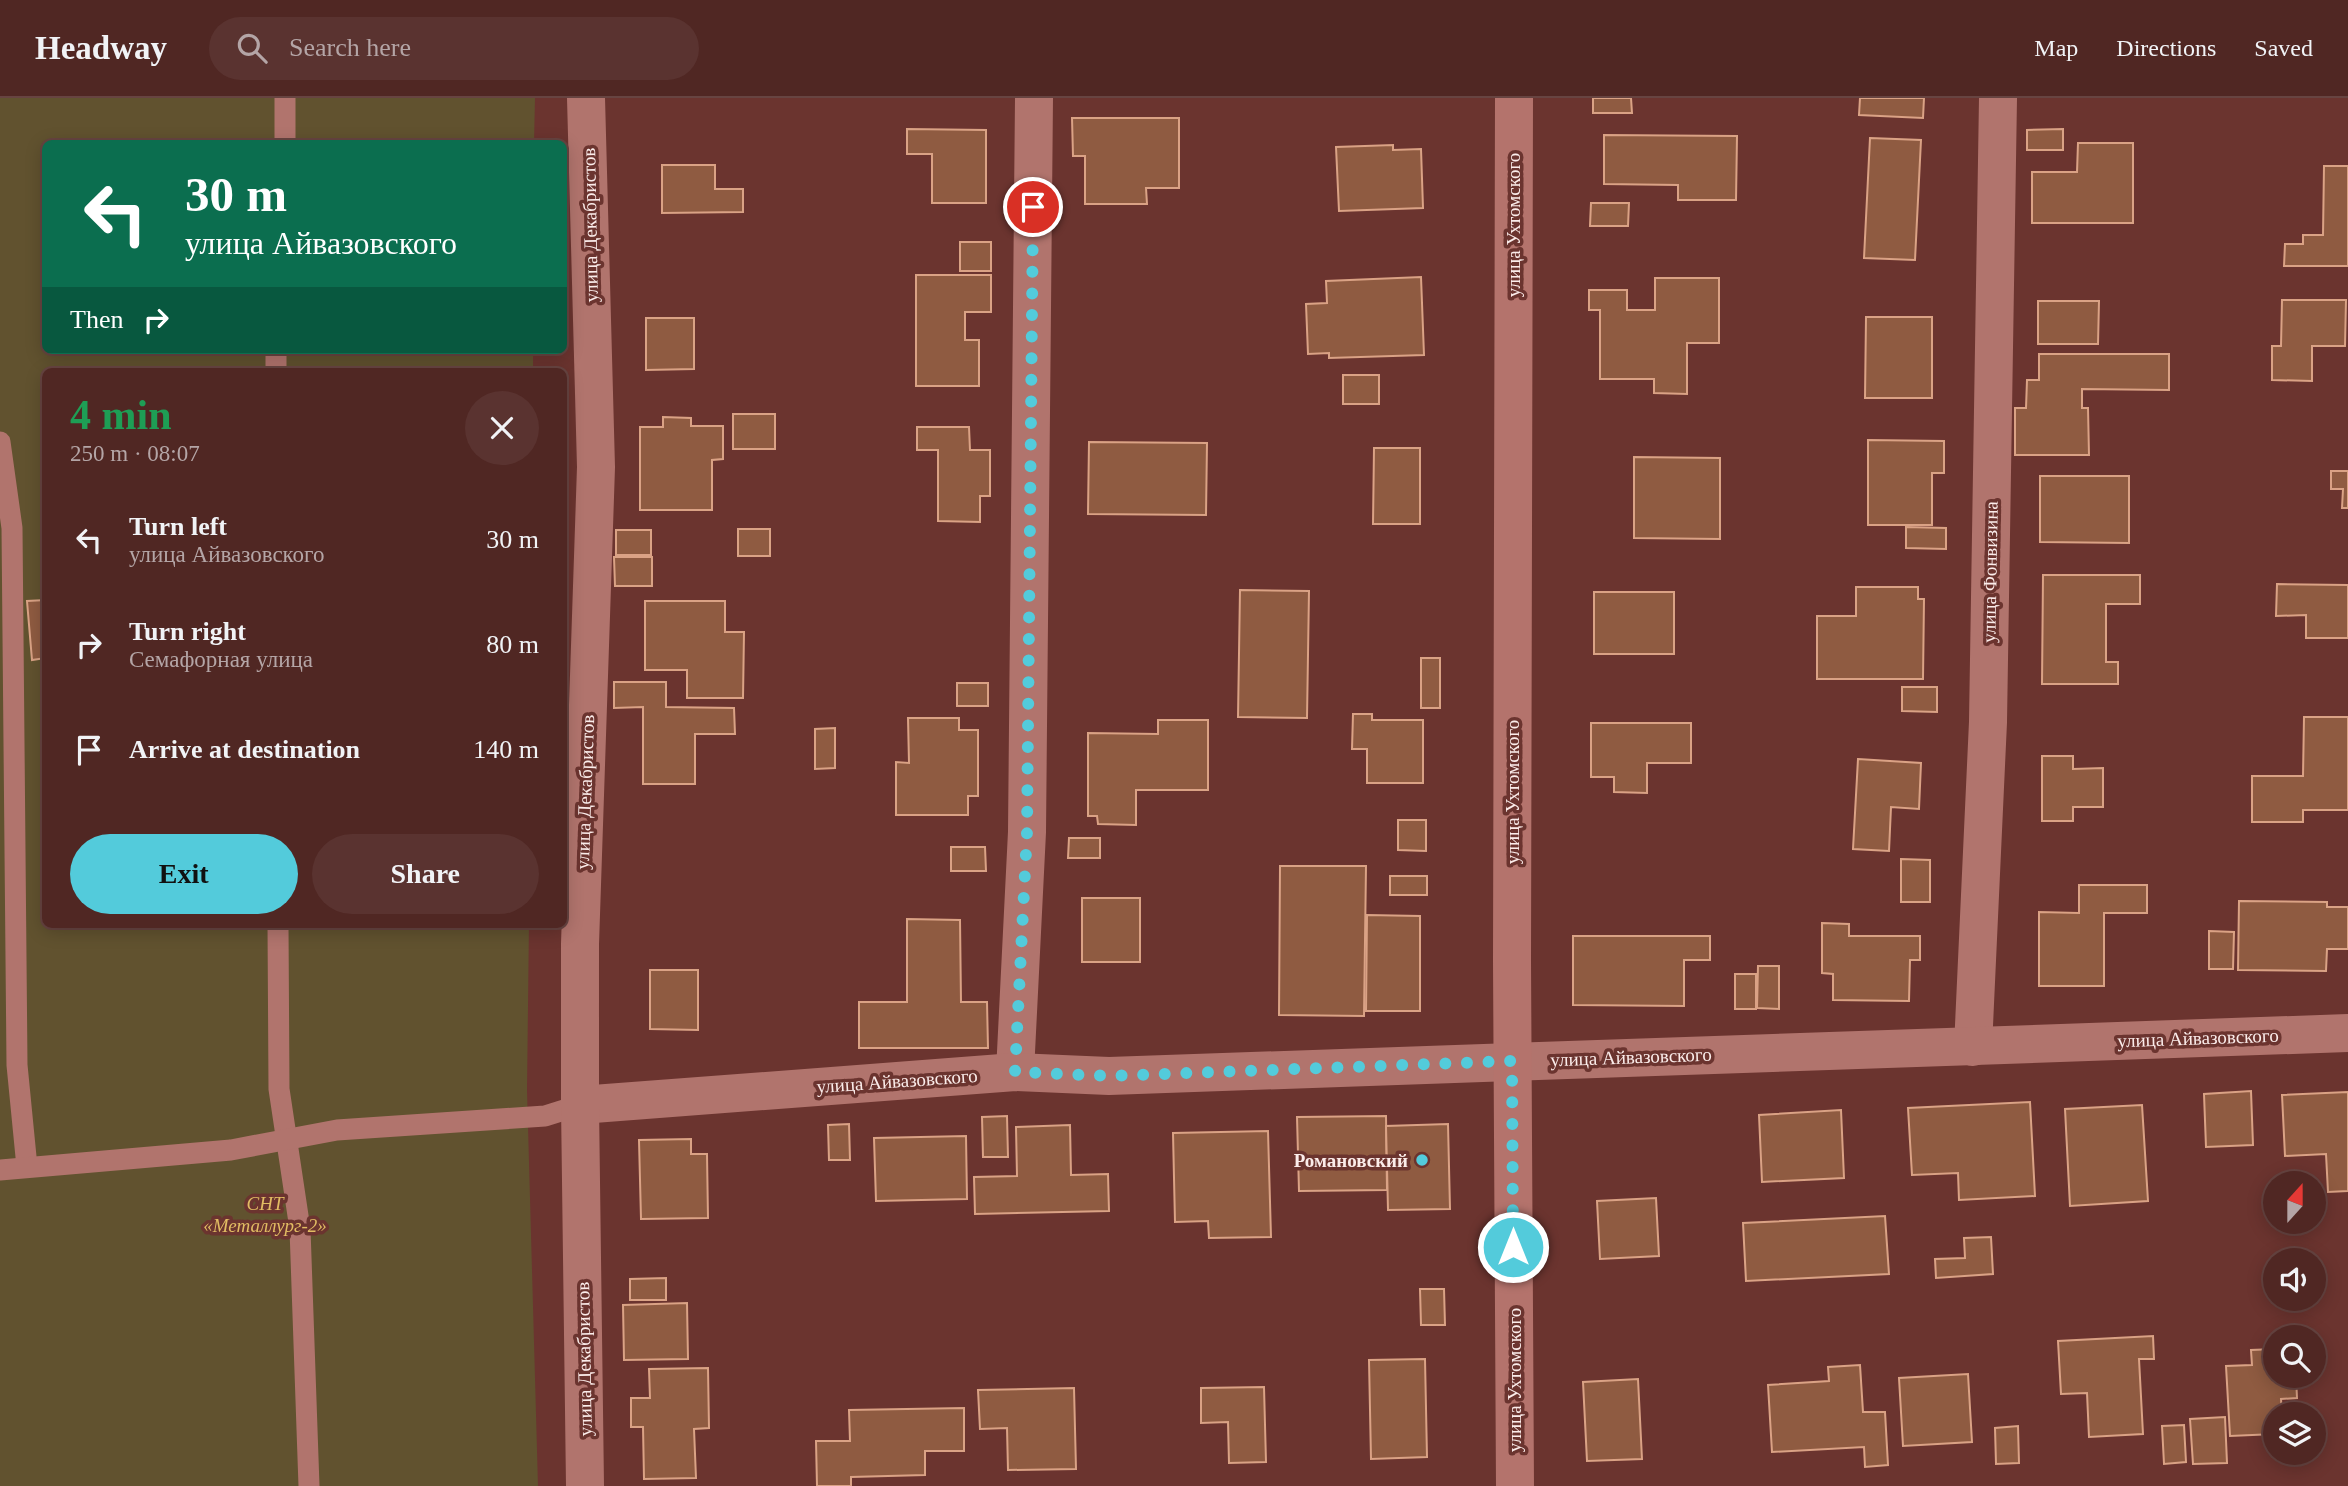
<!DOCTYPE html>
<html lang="en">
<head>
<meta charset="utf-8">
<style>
	:root { --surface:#502723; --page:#5a3330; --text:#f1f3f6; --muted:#b4a5a6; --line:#674441; --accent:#53cbdb }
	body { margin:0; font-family:"Times New Roman",serif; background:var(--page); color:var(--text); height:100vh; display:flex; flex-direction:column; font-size:26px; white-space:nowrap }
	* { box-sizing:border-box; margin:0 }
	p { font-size:23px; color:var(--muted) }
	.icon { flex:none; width:38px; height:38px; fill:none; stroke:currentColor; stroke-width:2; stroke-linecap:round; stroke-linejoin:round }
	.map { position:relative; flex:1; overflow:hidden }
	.details { position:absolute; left:42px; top:270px; width:525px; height:560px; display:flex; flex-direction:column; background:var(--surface); border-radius:10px; box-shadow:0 4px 18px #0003,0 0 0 2px var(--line) }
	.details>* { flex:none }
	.top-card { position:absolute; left:42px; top:42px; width:525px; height:214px; border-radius:10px; box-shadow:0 4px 18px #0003,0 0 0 2px var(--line); background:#0b6e4f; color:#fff; overflow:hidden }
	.needle { width:46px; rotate:21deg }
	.fabs { position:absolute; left:2263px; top:1073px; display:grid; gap:14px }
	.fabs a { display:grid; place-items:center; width:63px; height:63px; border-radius:50%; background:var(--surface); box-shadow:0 4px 18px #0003,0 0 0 2px var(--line); font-size:35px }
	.pin { position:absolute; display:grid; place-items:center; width:60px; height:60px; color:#fff; margin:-30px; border:4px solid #fff; border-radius:50%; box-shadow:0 2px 7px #0007 }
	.me { position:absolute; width:77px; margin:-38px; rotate:0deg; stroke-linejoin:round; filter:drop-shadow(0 0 5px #0008) }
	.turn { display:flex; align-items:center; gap:24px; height:147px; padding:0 28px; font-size:32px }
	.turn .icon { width:91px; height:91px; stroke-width:2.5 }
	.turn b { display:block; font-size:49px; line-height:60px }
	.then { display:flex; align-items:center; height:66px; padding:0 28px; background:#0003; gap:14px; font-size:26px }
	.round { display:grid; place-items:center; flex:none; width:74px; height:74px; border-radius:37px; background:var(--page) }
	.headline { display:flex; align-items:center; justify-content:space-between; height:119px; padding:0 28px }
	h1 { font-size:42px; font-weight:800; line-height:52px; color:#1e9e55 }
	.action { display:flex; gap:14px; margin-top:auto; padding:14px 28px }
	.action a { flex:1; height:80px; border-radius:42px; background:var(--accent); color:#111; font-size:28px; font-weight:800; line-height:80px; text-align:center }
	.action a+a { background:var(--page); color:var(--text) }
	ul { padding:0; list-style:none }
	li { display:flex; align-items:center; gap:21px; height:105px; padding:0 28px }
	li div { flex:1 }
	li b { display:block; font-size:26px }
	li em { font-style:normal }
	header { display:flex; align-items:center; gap:42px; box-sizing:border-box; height:98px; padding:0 35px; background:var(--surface); border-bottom:2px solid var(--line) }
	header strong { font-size:33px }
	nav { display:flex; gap:38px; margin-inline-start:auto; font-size:24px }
	.search { width:490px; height:63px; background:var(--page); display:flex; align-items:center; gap:18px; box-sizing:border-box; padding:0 24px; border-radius:38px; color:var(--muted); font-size:26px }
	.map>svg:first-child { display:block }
	.green { fill:#61522f }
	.building { fill:#8f5b41; stroke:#daa285; stroke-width:2 }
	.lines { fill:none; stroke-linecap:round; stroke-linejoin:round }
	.lane { stroke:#b1746d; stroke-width:21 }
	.street { stroke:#b1746d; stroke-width:38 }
	.secondary { stroke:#b4736c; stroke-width:38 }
	.route { stroke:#53cbdb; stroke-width:12; stroke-dasharray:0 21.6 }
	.poi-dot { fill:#53cbdb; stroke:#6b342f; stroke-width:2.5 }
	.labels { text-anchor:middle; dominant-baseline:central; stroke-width:7; stroke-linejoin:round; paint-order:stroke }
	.street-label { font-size:19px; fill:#fbecea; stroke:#6b342f }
	.poi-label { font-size:19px; font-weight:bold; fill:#fbecea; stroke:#6b342f; text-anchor:end }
	.park-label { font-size:19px; font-style:italic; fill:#e1bc63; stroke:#6b342f }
</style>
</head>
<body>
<header>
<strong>Headway</strong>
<div class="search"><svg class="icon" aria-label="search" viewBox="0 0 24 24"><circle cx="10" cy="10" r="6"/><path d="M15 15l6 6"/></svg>Search here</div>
<nav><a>Map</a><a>Directions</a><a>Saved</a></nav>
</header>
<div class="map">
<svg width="2348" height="1388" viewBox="0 0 2348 1388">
	<rect width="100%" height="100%" fill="#6b342f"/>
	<polygon class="green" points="0,0 535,0 534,45 46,46 46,252 533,252 533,273 46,273 46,826 529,826 527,992 538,1388 0,1388"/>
	<g class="building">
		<polygon points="1593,0 1631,0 1632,15 1593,15"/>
		<polygon points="1860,0 1924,0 1923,20 1859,17"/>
		<polygon points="1072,20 1179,20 1179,90 1146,90 1147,106 1085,106 1085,58 1073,58"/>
		<polygon points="907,31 986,32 986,105 932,105 932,56 907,56"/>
		<polygon points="2063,31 2063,52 2027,52 2027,32"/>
		<polygon points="1604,37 1737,38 1736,102 1678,102 1678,87 1604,86"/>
		<polygon points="1870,40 1921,42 1915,162 1864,160"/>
		<polygon points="2078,45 2133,45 2133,125 2032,125 2032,74 2077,74"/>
		<polygon points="1393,47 1393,52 1421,51 1423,110 1339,113 1336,49"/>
		<polygon points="662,67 715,67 715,91 743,91 743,114 662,115"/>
		<polygon points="2324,68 2348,68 2348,168 2284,168 2285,146 2303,146 2303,137 2323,137"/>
		<polygon points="1591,105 1629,105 1628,128 1590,128"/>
		<rect x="960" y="144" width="31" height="29"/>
		<polygon points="916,177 991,177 991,214 965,214 965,242 979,242 979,288 916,288"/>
		<polygon points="1421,179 1424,257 1329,260 1329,255 1308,256 1306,206 1327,205 1326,183"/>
		<polygon points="1655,180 1719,180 1719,245 1687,245 1687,296 1654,295 1654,281 1600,281 1600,212 1589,212 1589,192 1627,192 1627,212 1655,212"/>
		<polygon points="2282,202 2346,202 2345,248 2312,248 2312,283 2272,282 2272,248 2281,248"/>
		<polygon points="2038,203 2099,203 2098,246 2038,246"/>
		<polygon points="1866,219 1932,219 1932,300 1865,300"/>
		<polygon points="646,220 694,220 694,271 646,272"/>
		<polygon points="2039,256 2169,256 2169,292 2082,291 2082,310 2088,310 2089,357 2015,357 2015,310 2026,310 2027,282 2039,282"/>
		<rect x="1343" y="277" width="36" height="29"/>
		<rect x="733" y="316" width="42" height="35"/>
		<polygon points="663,319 691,320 691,328 723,328 723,361 712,362 712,412 640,412 640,329 663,329"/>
		<polygon points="917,329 969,329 970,352 990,352 990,398 980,398 980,424 938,423 938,352 917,352"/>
		<polygon points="1868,342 1944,343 1944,375 1932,375 1932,427 1868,427"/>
		<polygon points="1089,344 1207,345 1206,417 1088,416"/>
		<polygon points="1374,350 1420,350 1420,426 1373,426"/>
		<polygon points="1634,359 1720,360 1720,441 1634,440"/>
		<polygon points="2331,373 2348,373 2348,410 2342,410 2343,391 2331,391"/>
		<polygon points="2040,378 2129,378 2129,445 2040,444"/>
		<polygon points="1906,429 1946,430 1946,451 1906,450"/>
		<rect x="738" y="431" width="32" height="27"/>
		<rect x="616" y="432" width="35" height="25"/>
		<polygon points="614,459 652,459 652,488 615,488"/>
		<polygon points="2043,477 2140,477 2140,506 2106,506 2106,564 2118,564 2118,586 2042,586"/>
		<polygon points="2277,486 2348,487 2348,540 2306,540 2306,517 2276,518"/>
		<polygon points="1856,489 1918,489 1918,501 1924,501 1923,581 1817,581 1817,518 1856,518"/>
		<polygon points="1240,492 1309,493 1307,620 1238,619"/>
		<rect x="1594" y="494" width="80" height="62"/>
		<polygon points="46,502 46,560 32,562 27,503"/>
		<polygon points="645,503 725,503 725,534 744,534 743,600 687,600 687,572 645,572"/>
		<rect x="1421" y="560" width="19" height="50"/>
		<polygon points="614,584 666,584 666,609 734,610 735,636 695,636 695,686 643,686 643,609 614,610"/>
		<rect x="957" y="585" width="31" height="23"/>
		<polygon points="1902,589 1937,589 1937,614 1902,613"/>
		<polygon points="1353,616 1372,616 1372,622 1423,622 1423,685 1367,685 1367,651 1352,651"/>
		<polygon points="2304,619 2348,619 2348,712 2303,712 2303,724 2252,724 2252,678 2303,678"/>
		<polygon points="908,620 959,620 959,632 978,632 978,698 968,698 968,717 896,717 896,664 909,665"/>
		<polygon points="1158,622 1208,622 1208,692 1136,692 1136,727 1098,726 1097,718 1088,718 1088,635 1158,636"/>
		<polygon points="1591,625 1691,625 1691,665 1647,665 1647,695 1614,694 1614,679 1591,679"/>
		<polygon points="835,630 835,670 815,671 815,631"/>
		<polygon points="2042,658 2073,658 2073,671 2103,670 2103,709 2073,709 2073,723 2042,723"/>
		<polygon points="1858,661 1921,665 1919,711 1891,709 1889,753 1853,751"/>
		<polygon points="1398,722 1426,722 1426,753 1398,752"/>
		<polygon points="1069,740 1100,740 1100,760 1068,760"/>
		<polygon points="951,749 985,749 986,773 951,773"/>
		<polygon points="1901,761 1930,762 1930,804 1901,804"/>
		<polygon points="1280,768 1366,768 1364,918 1279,917"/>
		<rect x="1390" y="778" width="37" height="19"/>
		<polygon points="2079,787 2147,787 2147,815 2104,815 2104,888 2039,888 2039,814 2079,815"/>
		<rect x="1082" y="800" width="58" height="64"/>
		<polygon points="2239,803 2327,804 2327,809 2348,809 2348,851 2327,851 2326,873 2238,872"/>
		<polygon points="1367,817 1420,818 1420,913 1366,913"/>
		<polygon points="907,821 960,822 961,904 987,904 988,950 859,950 859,904 907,904"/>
		<polygon points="1822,825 1849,826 1849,838 1920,838 1920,862 1910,862 1909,903 1833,902 1833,876 1822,875"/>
		<polygon points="2209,833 2234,834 2233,871 2209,871"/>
		<polygon points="1573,838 1710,838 1710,862 1684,862 1684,908 1573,907"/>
		<polygon points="1758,868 1779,868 1779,911 1757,910"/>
		<polygon points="650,872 698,872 698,932 650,931"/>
		<rect x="1735" y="876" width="21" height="35"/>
		<polygon points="2251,993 2253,1047 2206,1049 2204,996"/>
		<polygon points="2348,994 2348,1093 2328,1094 2326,1056 2285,1058 2282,997"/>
		<polygon points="2030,1004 2035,1098 1959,1102 1958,1075 1912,1077 1908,1010"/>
		<polygon points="2142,1007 2148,1103 2070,1108 2065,1011"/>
		<polygon points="1841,1012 1844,1080 1762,1084 1759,1017"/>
		<polygon points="1007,1018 1008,1059 983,1059 982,1019"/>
		<polygon points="1386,1018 1387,1092 1299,1093 1297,1019"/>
		<polygon points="849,1026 850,1062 829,1062 828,1027"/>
		<polygon points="1448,1026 1450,1111 1388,1112 1386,1028"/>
		<polygon points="1070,1027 1071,1077 1108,1076 1109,1113 975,1116 974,1079 1017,1078 1016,1029"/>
		<polygon points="1268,1033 1271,1139 1209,1140 1208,1123 1175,1124 1173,1035"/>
		<polygon points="966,1038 967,1101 876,1103 874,1040"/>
		<polygon points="691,1041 691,1056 707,1056 708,1120 641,1121 639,1042"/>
		<polygon points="1656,1100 1659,1158 1600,1161 1597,1103"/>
		<polygon points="1885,1118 1889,1176 1746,1183 1743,1125"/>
		<polygon points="1991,1139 1993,1176 1936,1180 1935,1161 1965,1160 1964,1140"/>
		<polygon points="666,1180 666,1202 630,1202 630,1181"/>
		<polygon points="1420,1191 1444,1191 1445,1227 1421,1227"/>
		<polygon points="687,1205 688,1261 624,1262 623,1207"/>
		<polygon points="2153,1238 2154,1261 2139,1261 2143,1336 2089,1339 2087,1295 2061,1296 2058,1243"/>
		<polygon points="2275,1251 2275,1278 2296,1278 2297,1300 2281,1301 2282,1316 2275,1316 2275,1336 2230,1338 2226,1268 2252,1267 2251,1252"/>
		<polygon points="1425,1261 1427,1359 1371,1361 1369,1262"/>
		<polygon points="1860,1267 1863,1314 1885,1314 1888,1367 1865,1369 1864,1349 1772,1354 1768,1287 1829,1283 1828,1269"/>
		<polygon points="708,1270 709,1330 694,1331 696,1380 644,1381 643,1329 631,1329 631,1300 650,1300 649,1271"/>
		<polygon points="1968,1276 1972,1344 1903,1348 1899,1280"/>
		<polygon points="1638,1281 1642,1361 1587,1363 1583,1284"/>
		<polygon points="1264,1289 1266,1364 1229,1365 1228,1324 1201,1325 1201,1290"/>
		<polygon points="1074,1290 1076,1371 1008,1372 1007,1330 980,1331 978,1292"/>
		<polygon points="964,1310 964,1353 925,1353 925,1377 851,1379 851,1388 817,1388 816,1343 850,1343 849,1312"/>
		<polygon points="2225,1319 2227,1365 2193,1366 2190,1321"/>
		<polygon points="2184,1327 2186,1364 2164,1366 2162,1328"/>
		<polygon points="2018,1328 2019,1365 1996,1366 1995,1330"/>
	</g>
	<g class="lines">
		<g class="lane">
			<polyline points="285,46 285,0"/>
			<polyline points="276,252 276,273"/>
			<polyline points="0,344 12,430 17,967 27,1069"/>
			<polyline points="278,826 279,991 300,1131 309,1388"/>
			<polyline points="0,1072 231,1052 337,1032 545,1018 580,1007"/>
		</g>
		<g class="street">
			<polyline points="1973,949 1988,624 1998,0"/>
			<polyline points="1015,974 1027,734 1034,0"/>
			<polyline points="580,1007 1015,974 1109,978 2348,935"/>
			<polyline points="585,1388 580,1007 580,846 596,369 586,0"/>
		</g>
		<polyline class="secondary" points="1514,0 1512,863 1515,1388"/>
	</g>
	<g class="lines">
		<polyline class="route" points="1033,109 1027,734 1015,974 1109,978 1512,963 1513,1149"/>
	</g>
	<circle class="poi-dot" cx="1422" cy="1062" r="7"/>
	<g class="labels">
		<g class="street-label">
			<text transform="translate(590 127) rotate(-91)">улица Декабристов</text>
			<text transform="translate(1513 127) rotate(-90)">улица Ухтомского</text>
			<text transform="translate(1990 474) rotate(-89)">улица Фонвизина</text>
			<text transform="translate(585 694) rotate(-88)">улица Декабристов</text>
			<text transform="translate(1512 694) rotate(-90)">улица Ухтомского</text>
			<text transform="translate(2198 940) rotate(-2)">улица Айвазовского</text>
			<text transform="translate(1631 959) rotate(-2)">улица Айвазовского</text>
			<text transform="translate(897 983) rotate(-4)">улица Айвазовского</text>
			<text transform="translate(584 1261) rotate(-91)">улица Декабристов</text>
			<text transform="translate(1514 1282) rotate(-90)">улица Ухтомского</text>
		</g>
		<g class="poi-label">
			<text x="1408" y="1062">Романовский</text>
		</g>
		<g class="park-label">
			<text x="265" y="1105">СНТ<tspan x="265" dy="22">«Металлург-2»</tspan></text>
		</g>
	</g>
</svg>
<div class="fabs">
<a><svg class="needle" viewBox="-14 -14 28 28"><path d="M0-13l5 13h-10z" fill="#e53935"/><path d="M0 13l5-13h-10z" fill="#b4a5a6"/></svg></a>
<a><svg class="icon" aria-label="sound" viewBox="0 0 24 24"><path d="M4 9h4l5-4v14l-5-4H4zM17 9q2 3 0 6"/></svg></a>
<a><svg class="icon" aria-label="search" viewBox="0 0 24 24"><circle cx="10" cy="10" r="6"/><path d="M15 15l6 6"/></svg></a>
<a><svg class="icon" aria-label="layers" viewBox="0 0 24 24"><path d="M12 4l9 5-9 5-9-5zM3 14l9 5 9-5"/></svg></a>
</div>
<div class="pin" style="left:1033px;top:109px;background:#d93025"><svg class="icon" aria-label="arrive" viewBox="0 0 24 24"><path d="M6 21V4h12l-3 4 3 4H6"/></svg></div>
<svg class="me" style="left:1513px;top:1149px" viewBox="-20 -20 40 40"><circle r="17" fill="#53cbdb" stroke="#fff" stroke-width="3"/><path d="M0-11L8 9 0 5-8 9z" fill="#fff"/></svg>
<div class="top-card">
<div class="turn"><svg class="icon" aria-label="left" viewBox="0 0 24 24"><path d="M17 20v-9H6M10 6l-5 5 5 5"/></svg><div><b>30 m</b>улица Айвазовского</div></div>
<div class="then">Then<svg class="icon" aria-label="right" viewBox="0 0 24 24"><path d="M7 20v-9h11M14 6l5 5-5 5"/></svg></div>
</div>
<section class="details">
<div class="headline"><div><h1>4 min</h1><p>250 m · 08:07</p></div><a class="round"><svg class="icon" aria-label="close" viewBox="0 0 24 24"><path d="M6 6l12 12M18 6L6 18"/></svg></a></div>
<ul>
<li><svg class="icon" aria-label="left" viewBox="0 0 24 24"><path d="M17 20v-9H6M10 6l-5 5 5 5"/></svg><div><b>Turn left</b><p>улица Айвазовского</p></div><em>30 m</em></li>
<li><svg class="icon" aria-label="right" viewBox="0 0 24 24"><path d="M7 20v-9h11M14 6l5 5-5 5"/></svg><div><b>Turn right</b><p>Семафорная улица</p></div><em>80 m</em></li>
<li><svg class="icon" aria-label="arrive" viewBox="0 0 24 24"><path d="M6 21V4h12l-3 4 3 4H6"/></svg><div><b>Arrive at destination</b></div><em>140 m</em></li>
</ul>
<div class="action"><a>Exit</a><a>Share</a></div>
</section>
</div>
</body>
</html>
